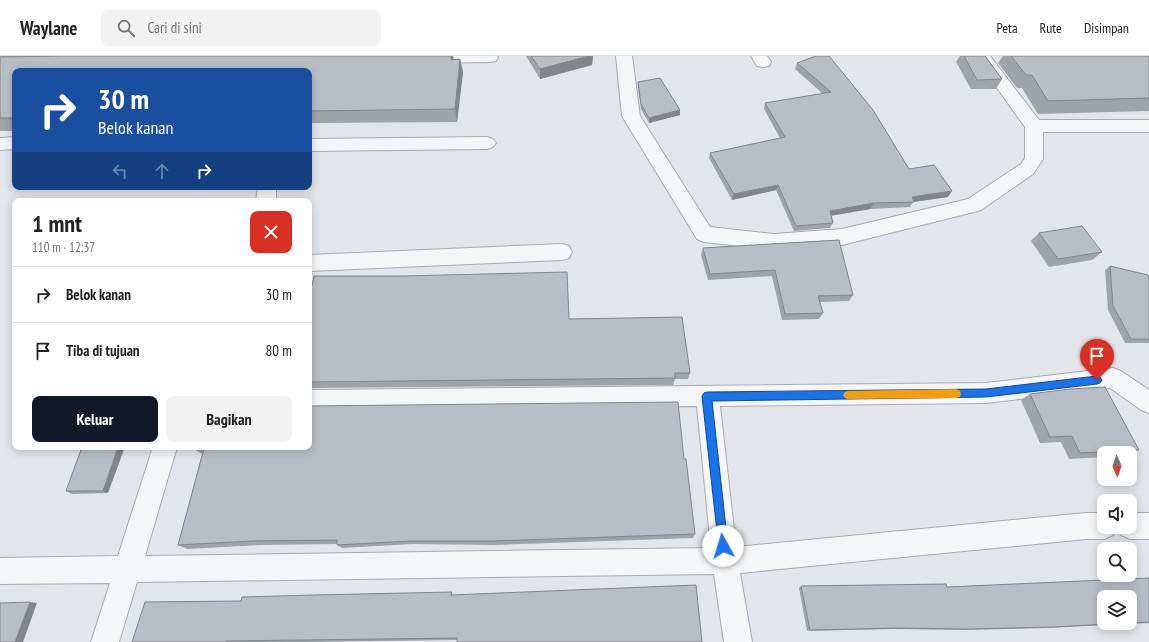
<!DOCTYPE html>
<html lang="id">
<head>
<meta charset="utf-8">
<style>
	:root { --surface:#fff; --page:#f2f2f2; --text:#222; --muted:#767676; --line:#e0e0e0; --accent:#111827 }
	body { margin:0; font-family:"PT Sans Narrow",sans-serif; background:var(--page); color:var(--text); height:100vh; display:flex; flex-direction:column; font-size:15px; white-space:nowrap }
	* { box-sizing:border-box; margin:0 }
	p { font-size:13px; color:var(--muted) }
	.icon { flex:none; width:22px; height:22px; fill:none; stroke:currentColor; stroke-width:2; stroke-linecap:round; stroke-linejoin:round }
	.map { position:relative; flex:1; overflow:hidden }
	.drawer { position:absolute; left:12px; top:142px; width:300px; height:252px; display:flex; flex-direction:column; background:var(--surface); border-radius:8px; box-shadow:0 2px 10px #0003 }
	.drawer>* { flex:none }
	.banner { position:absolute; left:12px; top:12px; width:300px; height:122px; border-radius:8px; box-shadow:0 2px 10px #0003; background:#1a4fa0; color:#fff; overflow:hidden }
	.needle { width:26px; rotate:178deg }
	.controls { position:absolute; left:1097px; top:390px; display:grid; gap:8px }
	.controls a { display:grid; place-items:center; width:40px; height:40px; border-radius:8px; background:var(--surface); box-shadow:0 2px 10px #0003; font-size:20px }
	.pin { position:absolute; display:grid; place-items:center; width:34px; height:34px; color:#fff; margin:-41px -17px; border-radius:50% 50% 50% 0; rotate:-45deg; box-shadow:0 0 4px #0007 }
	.pin .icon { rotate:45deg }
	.me { position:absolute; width:44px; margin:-22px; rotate:354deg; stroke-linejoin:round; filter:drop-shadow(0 0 3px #0008) }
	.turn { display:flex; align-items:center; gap:14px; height:84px; padding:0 20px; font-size:18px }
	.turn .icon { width:52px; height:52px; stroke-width:2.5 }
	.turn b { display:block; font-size:28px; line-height:34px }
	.lanes { display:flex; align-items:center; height:38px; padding:0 20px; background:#0003; justify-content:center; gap:20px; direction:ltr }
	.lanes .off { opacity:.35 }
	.round { display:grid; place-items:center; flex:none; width:42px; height:42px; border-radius:8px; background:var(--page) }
	.summary { display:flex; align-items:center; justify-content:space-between; height:68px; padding:0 20px }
	h1 { font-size:24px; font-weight:700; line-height:30px }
	.primary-button { display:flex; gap:8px; margin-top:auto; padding:8px 20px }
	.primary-button a { flex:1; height:46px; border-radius:8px; background:var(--accent); color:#fff; font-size:16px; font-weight:700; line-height:46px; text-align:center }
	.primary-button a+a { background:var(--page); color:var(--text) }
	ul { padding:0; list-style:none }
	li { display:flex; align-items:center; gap:12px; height:56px; padding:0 20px; border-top:1px solid var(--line) }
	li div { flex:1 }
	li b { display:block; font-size:15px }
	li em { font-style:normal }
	header { display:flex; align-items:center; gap:24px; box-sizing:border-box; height:56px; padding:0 20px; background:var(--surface); border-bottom:1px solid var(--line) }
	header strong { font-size:19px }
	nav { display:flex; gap:22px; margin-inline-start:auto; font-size:14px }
	.search { width:280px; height:36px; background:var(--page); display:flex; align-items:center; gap:10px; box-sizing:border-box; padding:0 14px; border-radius:8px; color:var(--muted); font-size:15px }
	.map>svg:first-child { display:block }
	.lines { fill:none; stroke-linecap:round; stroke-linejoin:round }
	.minor-casing { stroke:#a7acb4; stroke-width:2 }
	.minor { fill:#f4f6f8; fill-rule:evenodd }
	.wall { fill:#9fa3aa }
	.shaded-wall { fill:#82858b }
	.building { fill:#b9bec6; stroke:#82858b }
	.route { fill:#1a73e8; stroke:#114b97 }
	.slow { fill:#f59e0b }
</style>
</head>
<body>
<header>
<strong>Waylane</strong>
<div class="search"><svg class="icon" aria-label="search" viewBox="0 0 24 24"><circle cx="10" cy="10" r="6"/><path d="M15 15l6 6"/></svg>Cari di sini</div>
<nav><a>Peta</a><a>Rute</a><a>Disimpan</a></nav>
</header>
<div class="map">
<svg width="1149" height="586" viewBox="0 0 1149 586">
	<rect width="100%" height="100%" fill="#e2e5ea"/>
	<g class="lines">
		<defs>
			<g id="minor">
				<polygon points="417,0 497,0 498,1 496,5 490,6 424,7 418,6 416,2"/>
				<polygon points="616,0 632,0 640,60 710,171 774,178 842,173 968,143 1021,108 1025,102 1025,71 974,0 990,0 1039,64 1149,64 1149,76 1043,76 1043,103 1033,118 981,154 974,156 842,189 774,194 704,186 697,183 622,60"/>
				<polygon points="751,0 767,0 771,6 769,10 763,11 757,10"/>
				<polygon points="15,81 15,93 0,94 0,82"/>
				<polygon points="487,81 493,83 496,87 493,91 487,93 309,95 309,83"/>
				<polygon points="258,131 276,131 276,145 256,145"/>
				<polygon points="562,188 569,190 572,196 569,202 562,204 309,215 309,199"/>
				<polygon points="1113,312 1121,315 1149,334 1149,357 1141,354 1110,332 986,347 720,350 736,491 1086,457 1104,457 1104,471 1116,471 1113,479 1104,483 1086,483 740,517 752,586 724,586 714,518 137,526 119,586 91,586 110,527 0,528 0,502 118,500 153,391 177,391 145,500 711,492 697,350 309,354 309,334 986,327"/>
				<polygon points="1130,457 1149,457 1149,483 1130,483 1121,479 1118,471 1130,471"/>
			</g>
		</defs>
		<use href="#minor" class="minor-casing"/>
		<use href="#minor" class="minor"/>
	</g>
	<g class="wall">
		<polygon points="0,0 453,0 454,3 460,3 463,16 457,66 309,67 309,15 15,15 15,75 0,75"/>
		<polygon points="526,0 593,0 592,9 540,23"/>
		<polygon points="816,0 909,113 948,141 913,146 910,151 870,153 831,160 833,167 830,172 794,175 776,134 732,144 709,102 710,97 780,82 764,53 765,47 823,38 795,13 797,7"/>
		<polygon points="960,0 985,0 1002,23 996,33 971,33 956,6"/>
		<polygon points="1003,0 1149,0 1149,55 1038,58 1022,32 1017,32 998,7"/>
		<polygon points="638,26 680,54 680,59 649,67 641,53 638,32"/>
		<polygon points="1039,177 1102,196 1092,204 1049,211 1031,185"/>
		<polygon points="839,184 853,239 849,245 820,246 823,257 819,263 782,264 772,220 708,224 701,199 703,192"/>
		<polygon points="1110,210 1149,224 1149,287 1125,287 1108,254 1105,214"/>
		<polygon points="309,243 569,263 690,317 688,323 675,323 673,329 309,332"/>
		<polygon points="1030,338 1139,394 1130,398 1130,397 1104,397 1104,401 1069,403 1061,386 1040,387 1021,344"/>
		<polygon points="82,391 108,437 72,438 66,435"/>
		<polygon points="194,393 684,403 695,478 693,482 495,489 413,488 342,492 337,489 337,488 259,489 187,493 178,489 202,398"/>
		<polygon points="1149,522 1149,567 1048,572 962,574 893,573 807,575 799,532 801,530 947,531"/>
		<polygon points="454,539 457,584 309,586 132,586 241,545"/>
	</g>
	<g class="shaded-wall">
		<polygon points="451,0 453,0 454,8 451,4"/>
		<polygon points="589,0 593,0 592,9 540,23 540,13"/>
		<polygon points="460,3 463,16 457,66 455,53"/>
		<polygon points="680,54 680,59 649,67 649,62"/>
		<polygon points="778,129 776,134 732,144 734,138"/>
		<polygon points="952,135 948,141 913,146 914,146 912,141"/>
		<polygon points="874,147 870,153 827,160 830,155"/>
		<polygon points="118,391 125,391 108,437 103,435"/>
		<polygon points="30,546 37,547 23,586 15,586"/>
	</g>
	<g class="building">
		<polygon points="62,0 451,0 451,4 460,3 455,53 309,55 309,15 15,15 15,62 0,62 0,1"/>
		<polygon points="531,0 589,0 540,13"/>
		<polygon points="816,0 829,0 873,54 909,113 934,109 952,135 912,141 914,146 874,147 830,155 833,167 796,170 778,129 734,138 710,97 785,81 765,47 831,36 797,7"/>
		<polygon points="964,0 985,0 1002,23 977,24"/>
		<polygon points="1011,0 1149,0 1149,42 1048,45 1032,19 1026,19"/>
		<polygon points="660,22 680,54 649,62 641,48 638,26"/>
		<polygon points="1082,170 1102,196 1058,203 1039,177"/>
		<polygon points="839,184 853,239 818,240 823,257 785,258 775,214 710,218 703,192"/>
		<polygon points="1110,210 1148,219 1149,224 1149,283 1131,283 1113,250"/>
		<polygon points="567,216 569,263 682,261 690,317 675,317 675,322 309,326 309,243 314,220 404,220"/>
		<polygon points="1105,331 1139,394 1080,397 1072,380 1050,381 1030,338 1070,333"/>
		<polygon points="678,346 684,403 686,403 695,478 493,485 410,485 337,489 337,484 252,485 178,489 204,393 194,393 195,391 309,391 309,350"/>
		<polygon points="82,391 118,391 103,435 66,435"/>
		<polygon points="1149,522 1149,566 1130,567 1130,541 1104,541 1104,567 1124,567 1054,571 967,573 897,572 810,574 801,530 946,528 947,531"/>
		<polygon points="696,529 702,586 457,586 457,582 226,585 226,586 132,586 145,546 241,545 242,541 313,539 452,536 451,539"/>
		<polygon points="30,546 15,586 0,586 0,547"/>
	</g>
	<polygon class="route" points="1097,320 1100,321 1102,324 1100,327 1097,328 986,341 712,345 728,490 727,494 723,496 719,494 702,340 704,337 707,336 986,333"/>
	<polygon class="slow" points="956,333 960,335 961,338 960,341 956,342 848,343 845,342 843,339 845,336 848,335"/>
</svg>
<div class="controls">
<a><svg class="needle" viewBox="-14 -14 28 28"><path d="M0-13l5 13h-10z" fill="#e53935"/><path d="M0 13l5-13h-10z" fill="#767676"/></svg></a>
<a><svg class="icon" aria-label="sound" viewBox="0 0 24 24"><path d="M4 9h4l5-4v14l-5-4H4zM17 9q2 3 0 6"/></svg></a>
<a><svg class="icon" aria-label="search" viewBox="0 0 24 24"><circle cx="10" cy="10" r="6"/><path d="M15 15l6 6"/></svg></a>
<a><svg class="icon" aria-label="layers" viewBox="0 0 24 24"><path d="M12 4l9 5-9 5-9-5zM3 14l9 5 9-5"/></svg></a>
</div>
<div class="pin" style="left:1097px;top:324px;background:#d93025"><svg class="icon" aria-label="arrive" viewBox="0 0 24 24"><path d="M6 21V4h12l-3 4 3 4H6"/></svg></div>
<svg class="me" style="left:723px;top:490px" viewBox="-20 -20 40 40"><circle r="19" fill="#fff"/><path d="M0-13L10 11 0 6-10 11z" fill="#1a73e8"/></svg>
<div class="banner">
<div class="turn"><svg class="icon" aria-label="right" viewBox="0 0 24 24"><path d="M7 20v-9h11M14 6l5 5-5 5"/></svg><div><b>30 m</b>Belok kanan</div></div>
<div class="lanes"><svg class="icon off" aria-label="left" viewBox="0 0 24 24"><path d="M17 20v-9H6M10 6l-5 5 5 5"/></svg><svg class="icon off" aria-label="ahead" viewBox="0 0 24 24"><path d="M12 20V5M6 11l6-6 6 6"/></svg><svg class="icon" aria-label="right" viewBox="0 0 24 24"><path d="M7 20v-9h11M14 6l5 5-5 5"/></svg></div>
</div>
<section class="drawer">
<div class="summary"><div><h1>1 mnt</h1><p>110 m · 12:37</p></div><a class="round" style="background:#d93025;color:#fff"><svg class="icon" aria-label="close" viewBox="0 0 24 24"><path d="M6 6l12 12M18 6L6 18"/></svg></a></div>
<ul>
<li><svg class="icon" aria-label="right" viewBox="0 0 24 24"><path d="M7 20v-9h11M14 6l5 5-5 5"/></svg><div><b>Belok kanan</b></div><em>30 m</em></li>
<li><svg class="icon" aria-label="arrive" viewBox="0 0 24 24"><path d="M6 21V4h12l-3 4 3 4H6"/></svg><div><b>Tiba di tujuan</b></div><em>80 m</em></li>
</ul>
<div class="primary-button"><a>Keluar</a><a>Bagikan</a></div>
</section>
</div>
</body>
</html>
